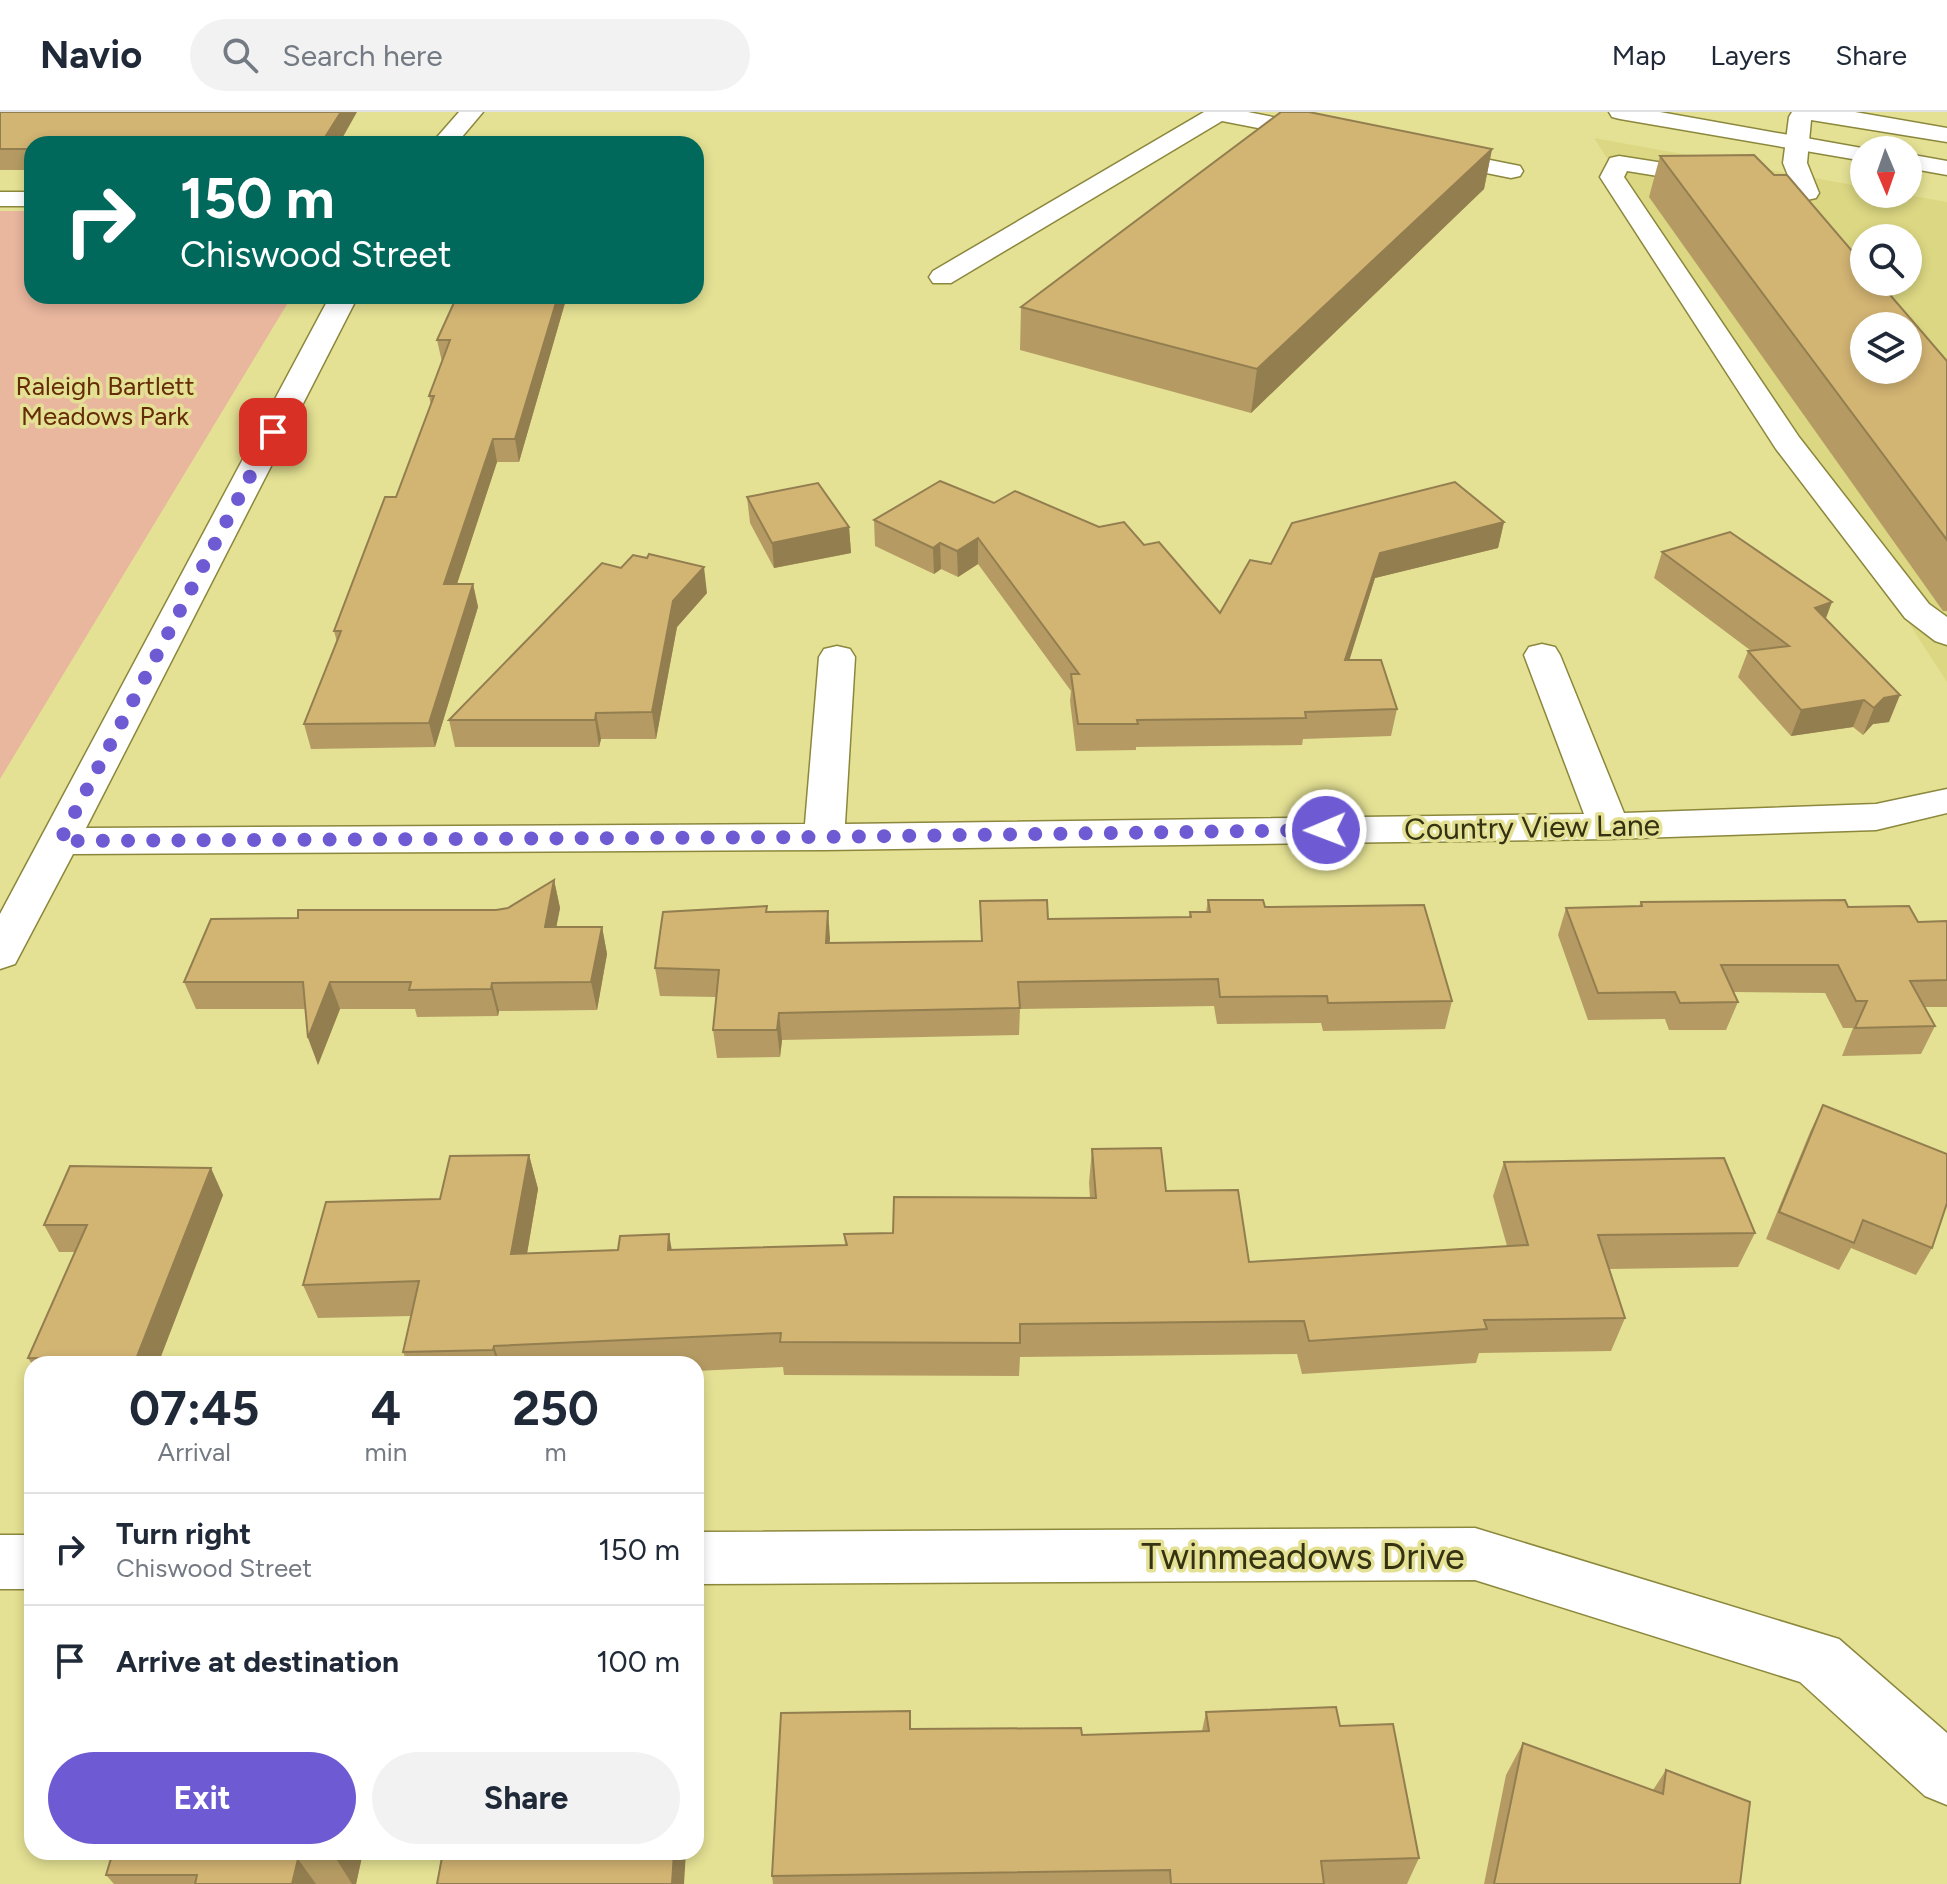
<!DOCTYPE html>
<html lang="en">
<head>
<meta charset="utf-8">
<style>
	:root { --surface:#fff; --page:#f2f2f3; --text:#1f2937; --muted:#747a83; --line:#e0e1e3; --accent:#6e5bd4 }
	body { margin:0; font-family:Figtree,sans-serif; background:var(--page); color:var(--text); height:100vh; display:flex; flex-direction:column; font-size:30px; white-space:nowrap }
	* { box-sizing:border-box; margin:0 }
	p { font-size:26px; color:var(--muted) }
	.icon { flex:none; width:44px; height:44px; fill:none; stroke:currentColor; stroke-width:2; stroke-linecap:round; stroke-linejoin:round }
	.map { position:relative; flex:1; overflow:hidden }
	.drawer { position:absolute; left:24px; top:1244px; width:680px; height:504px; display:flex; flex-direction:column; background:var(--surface); border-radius:24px; box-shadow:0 4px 12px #0003 }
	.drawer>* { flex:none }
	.banner { position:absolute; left:24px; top:24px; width:680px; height:168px; border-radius:24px; box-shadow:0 4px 12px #0003; background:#00695c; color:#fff; overflow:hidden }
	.needle { width:52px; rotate:178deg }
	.fabs { position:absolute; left:1850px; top:24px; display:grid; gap:16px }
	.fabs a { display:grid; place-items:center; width:72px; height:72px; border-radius:50%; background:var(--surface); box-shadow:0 4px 12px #0003; font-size:40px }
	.pin { position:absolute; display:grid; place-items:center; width:68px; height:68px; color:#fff; margin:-34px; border-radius:16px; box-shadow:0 4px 12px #0006 }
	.me { position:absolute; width:88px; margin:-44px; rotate:269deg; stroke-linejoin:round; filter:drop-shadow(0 0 6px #0008) }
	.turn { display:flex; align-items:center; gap:28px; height:168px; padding:0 24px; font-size:36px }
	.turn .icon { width:104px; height:104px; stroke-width:2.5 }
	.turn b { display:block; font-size:56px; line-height:68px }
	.eta { display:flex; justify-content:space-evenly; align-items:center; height:136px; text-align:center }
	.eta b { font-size:48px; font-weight:700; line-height:56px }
	.action { display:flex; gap:16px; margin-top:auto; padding:16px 24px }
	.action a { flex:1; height:92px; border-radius:48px; background:var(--accent); color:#fff; font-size:32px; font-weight:700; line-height:92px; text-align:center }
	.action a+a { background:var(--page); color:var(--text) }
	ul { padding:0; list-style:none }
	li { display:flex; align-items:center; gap:24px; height:112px; padding:0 24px; border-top:2px solid var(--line) }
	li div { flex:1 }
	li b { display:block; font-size:30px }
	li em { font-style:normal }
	header { display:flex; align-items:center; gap:48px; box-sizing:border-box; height:112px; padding:0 40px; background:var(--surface); border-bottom:2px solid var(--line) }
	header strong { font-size:38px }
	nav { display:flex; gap:44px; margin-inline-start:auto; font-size:28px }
	.search { width:560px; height:72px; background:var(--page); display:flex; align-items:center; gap:20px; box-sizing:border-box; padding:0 28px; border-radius:44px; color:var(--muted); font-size:30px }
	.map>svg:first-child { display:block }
	.built { fill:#dbd782; fill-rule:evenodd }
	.green { fill:#e9b69e }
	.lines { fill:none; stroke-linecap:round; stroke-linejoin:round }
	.minor-casing { stroke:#8b873c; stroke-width:3 }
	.major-casing { stroke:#8b873c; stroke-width:3 }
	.minor { fill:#fff; fill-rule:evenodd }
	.major { fill:#fff; fill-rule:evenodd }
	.wall { fill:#b59b63 }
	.shaded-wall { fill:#937e50 }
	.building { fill:#d2b473; stroke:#937e50; stroke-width:2; fill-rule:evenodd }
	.route { stroke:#6e5bd4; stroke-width:14; stroke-dasharray:0 25.2 }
	.labels { text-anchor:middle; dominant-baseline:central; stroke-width:7; stroke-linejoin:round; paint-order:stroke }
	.far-park-label { font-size:26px; fill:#662b07; stroke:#e4e194 }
	.street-label { font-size:30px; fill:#343212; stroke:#e4e194 }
	.near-street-label { font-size:36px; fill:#343212; stroke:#e4e194 }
</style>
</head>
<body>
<header>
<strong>Navio</strong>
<div class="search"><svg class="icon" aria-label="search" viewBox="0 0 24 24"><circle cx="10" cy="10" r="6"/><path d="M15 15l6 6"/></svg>Search here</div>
<nav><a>Map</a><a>Layers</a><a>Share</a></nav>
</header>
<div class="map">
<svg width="1947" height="1772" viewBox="0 0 1947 1772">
	<rect width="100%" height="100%" fill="#e4e194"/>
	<path class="built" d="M 1594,26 L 1864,75 L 1864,82 L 1902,82 L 1947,90 L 1947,570 ZM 1864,126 L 1908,126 L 1908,170 L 1864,170 ZM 1864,214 L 1908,214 L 1908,258 L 1864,258 Z"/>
	<polygon class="green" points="0,99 32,99 32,184 292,184 0,667"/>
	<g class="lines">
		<defs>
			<g id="minor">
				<polygon points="459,0 483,0 456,32 431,32"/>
				<polygon points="1204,0 1248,0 1332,17 1336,22 1332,27 1324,29 1222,9 951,171 933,171 929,165 933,159"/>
				<polygon points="1792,0 1855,0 1947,16 1947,30 1811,8 1807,51 1819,81 1816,86 1807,88 1627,59 1624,65 1799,325 1929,492 1947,505 1947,533 1935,529 1905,506 1776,337 1600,65 1610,46 1619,44 1791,71 1783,51 1789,5"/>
				<polygon points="1430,36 1520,54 1523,59 1520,64 1511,66 1422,48 1418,43 1422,38"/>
				<rect x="0" y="80" width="32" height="14"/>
				<polygon points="330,184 358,184 86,716 805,712 819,545 824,537 837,534 850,537 855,545 845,712 1584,702 1524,543 1529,535 1542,532 1555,535 1560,543 1624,701 1876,692 1947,677 1947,701 1876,718 1609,727 824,738 73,742 15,852 0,857 0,802"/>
				<polygon points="1475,1416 1839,1527 1947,1621 1947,1693 1925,1684 1800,1570 1475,1468 696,1472 696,1420"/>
				<rect x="0" y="1423" width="32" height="54"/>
			</g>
			<g id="major">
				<polygon points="1609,0 1660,0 1873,38 1864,38 1864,49 1620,7 1612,5"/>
				<polygon points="1908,42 1947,49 1947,63 1908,56"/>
			</g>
		</defs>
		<use href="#minor" class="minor-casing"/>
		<use href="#major" class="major-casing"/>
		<use href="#minor" class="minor"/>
		<use href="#major" class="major"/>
	</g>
	<g class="wall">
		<polygon points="0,0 339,32 32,32 32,58 0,58"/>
		<polygon points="1492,37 1484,77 1251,301 1020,238 1021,195"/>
		<polygon points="1660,44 1947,249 1947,499 1943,499 1649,85"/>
		<polygon points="457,184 567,184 519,350 497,350 457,472 473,472 478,495 435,635 311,637 304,612 337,530 334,519 396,385 431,293 429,284 442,250 437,228"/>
		<polygon points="747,385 849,415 851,441 774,456 750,411"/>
		<polygon points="994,391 1144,433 1220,501 1271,452 1504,410 1498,436 1375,466 1349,548 1397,597 1391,624 1303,627 1302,633 1136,635 1136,638 1076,639 1070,589 1071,579 978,452 958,465 941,457 934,462 875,434 874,408"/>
		<polygon points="1662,440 1826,507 1889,610 1873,612 1863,623 1853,615 1791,624 1738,565 1748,539 1750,538 1654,466"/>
		<polygon points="621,456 707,481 677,515 656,627 601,627 599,635 455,635 449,608"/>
		<polygon points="554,768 560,796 556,815 602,815 607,842 597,898 499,899 498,904 417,905 415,897 340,897 318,953 306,897 196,897 184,870 298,806 496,798 508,796"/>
		<polygon points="1208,788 1265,795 1452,889 1445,917 1323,919 1321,911 1217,912 1214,894 1020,897 1019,923 782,928 780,945 717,946 713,918 716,885 660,884 655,856 767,800 830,826 829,831 981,829 980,789 1048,807 1189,805 1190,800 1206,800"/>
		<polygon points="1641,790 1848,795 1918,810 1947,809 1947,895 1925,895 1935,914 1921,942 1842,944 1853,916 1843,916 1825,881 1733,880 1738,890 1726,918 1669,918 1665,907 1588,908 1558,823 1566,796 1639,794"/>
		<polygon points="1823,993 1932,1136 1916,1163 1851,1136 1839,1158 1766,1127 1810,1020"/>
		<polygon points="1092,1037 1166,1079 1249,1150 1507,1134 1493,1084 1504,1050 1755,1121 1738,1155 1609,1157 1625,1206 1611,1239 1479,1241 1476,1251 1302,1262 1297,1242 1020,1245 1019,1264 784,1263 783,1255 696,1259 696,1252 408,1252 403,1240 411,1204 318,1206 303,1173 440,1087 529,1043 538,1077 527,1142 845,1133 844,1122 893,1121 1090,1086 1089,1071"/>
		<polygon points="223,1083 158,1252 32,1252 28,1246 75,1140 59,1140 44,1113"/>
		<polygon points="1206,1600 1340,1614 1419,1746 1407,1772 773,1772 772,1764 911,1617 1082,1623 1202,1619"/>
		<polygon points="1523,1631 1653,1678 1666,1658 1740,1772 1484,1772 1506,1663"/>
		<polygon points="363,1740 356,1772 114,1772 106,1763"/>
	</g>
	<g class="shaded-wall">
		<polygon points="341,0 357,0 339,32 323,32 322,30"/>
		<polygon points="1492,37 1484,77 1251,301 1257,257"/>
		<polygon points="558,184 567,184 519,350 515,327"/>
		<polygon points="493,327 497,350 449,496 444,472"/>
		<polygon points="1504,410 1498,436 1375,466 1341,575 1345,548 1380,441"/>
		<polygon points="849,415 851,441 774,456 772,431"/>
		<polygon points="978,426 978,452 958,465 957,439"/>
		<polygon points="940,431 941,457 934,462 933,436"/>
		<polygon points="704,455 707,481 677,515 656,627 652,600 673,489"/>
		<polygon points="473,472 478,495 435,635 429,611"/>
		<polygon points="1832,490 1822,517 1815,496"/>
		<polygon points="1900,583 1889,610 1873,612 1863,623 1874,596 1884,586"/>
		<polygon points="1864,588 1853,615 1791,624 1801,598"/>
		<polygon points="596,601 601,627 599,635 595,608"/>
		<polygon points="554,768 560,796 551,843 545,815"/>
		<polygon points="828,799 830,826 828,858 826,831"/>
		<polygon points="602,815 607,842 597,898 591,870"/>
		<polygon points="330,870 340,897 318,953 308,926"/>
		<polygon points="492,871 499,899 498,904 491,877"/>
		<polygon points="779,901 782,928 780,945 777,918"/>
		<polygon points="529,1043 538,1077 521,1176 511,1142"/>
		<polygon points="211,1056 223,1083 158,1252 138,1252 136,1247"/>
		<polygon points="669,1122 675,1156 668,1138"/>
		<polygon points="494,1234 500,1252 498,1252 493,1238"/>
		<polygon points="336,1740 363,1740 356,1772 352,1772 335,1745"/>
		<polygon points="674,1740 686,1740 684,1772 672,1772"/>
		<polygon points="298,1747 316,1772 292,1772"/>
	</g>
	<g class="building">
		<polygon points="0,0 341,0 322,30 32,32 32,37 0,37"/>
		<polygon points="1281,0 1309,0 1492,37 1257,257 1021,195"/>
		<path d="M 1754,43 L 1774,63 L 1787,63 L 1864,153 L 1864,170 L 1879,170 L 1947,249 L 1947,428 L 1660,44 ZM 1864,214 L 1908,214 L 1908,258 L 1864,258 Z"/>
		<polygon points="457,184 558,184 515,327 493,327 444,472 473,472 429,611 304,612 341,519 334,519 385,385 396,385 434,284 429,284 450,228 437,228"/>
		<polygon points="940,369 994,391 1015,379 1099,415 1124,410 1144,433 1159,430 1220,501 1250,448 1271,452 1292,411 1455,370 1504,410 1380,441 1345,548 1381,548 1397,597 1305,600 1306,606 1137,608 1138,612 1078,612 1071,562 1079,562 978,426 957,439 940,431 933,436 874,408"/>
		<polygon points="818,371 849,415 772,431 747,385"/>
		<polygon points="1730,420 1832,490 1815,496 1900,583 1884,586 1874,596 1864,588 1801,598 1748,539 1789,534 1662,440"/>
		<polygon points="649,442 704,455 673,489 652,600 596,601 595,608 449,608 602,451 621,456 633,443 647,446"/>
		<polygon points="554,768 545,815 602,815 591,870 492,871 491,877 409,878 411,870 330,870 308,926 303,870 184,870 211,807 298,806 298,798 496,798 508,796"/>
		<polygon points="1047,788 1048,807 1191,805 1190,800 1210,800 1208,788 1263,788 1265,795 1424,793 1452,889 1328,891 1327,884 1220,885 1218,867 1018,870 1020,896 779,901 777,918 713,918 719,858 655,856 663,800 767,794 766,800 828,799 826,831 982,829 980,789"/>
		<polygon points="1845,788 1848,795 1909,794 1918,810 1947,809 1947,868 1910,869 1935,914 1855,916 1867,889 1856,889 1838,853 1721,853 1738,890 1680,891 1675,880 1598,881 1566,796 1642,794 1641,790"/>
		<polygon points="1823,993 1947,1042 1947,1091 1932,1136 1863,1108 1854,1131 1779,1100"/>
		<polygon points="1161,1036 1166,1079 1238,1078 1249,1150 1528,1133 1504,1050 1724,1046 1755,1121 1598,1123 1625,1206 1484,1208 1487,1217 1309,1229 1304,1209 1020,1212 1020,1231 780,1230 781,1221 494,1234 493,1238 403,1240 419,1169 303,1173 326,1090 440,1087 450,1044 529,1043 511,1142 618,1138 620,1124 669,1122 668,1138 847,1133 844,1122 893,1121 894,1085 1096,1086 1092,1037"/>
		<polygon points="70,1054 211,1056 136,1247 28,1246 87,1113 44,1113"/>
		<polygon points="1336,1595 1340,1614 1393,1612 1419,1746 1321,1749 1324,1772 1171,1772 1170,1758 772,1764 781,1601 910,1599 910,1617 1081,1616 1082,1623 1209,1619 1206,1600"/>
		<polygon points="1523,1631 1663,1682 1666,1658 1750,1690 1740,1772 1494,1772"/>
		<polygon points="113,1740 336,1740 335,1745 298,1747 292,1772 195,1772 197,1763 106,1763"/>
		<polygon points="443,1740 674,1740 672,1772 437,1772"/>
	</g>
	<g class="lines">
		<polyline class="route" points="273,320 60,729 824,725 1326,718"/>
	</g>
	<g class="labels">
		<g class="far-park-label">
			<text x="105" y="274">Raleigh Bartlett<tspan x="105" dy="30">Meadows Park</tspan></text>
		</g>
		<g class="street-label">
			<text transform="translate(1532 715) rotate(-1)">Country View Lane</text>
		</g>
		<g class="near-street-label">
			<text x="1303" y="1444">Twinmeadows Drive</text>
		</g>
	</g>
</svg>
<div class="fabs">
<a><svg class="needle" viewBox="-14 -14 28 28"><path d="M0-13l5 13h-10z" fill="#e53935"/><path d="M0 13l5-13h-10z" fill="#747a83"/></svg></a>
<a><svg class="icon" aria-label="search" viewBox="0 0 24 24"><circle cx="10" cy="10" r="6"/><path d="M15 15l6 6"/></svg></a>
<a><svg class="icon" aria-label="layers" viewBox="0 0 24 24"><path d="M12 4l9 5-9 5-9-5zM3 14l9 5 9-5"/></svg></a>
</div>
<div class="pin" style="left:273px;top:320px;background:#d93025"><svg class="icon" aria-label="arrive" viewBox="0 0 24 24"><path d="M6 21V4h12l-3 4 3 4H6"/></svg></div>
<svg class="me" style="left:1326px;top:718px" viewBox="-20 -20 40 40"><circle r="17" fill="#6e5bd4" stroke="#fff" stroke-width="3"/><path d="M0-11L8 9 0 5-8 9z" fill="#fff"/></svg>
<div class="banner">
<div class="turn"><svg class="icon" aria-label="right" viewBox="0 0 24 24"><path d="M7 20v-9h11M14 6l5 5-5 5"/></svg><div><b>150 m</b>Chiswood Street</div></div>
</div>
<section class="drawer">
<div class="eta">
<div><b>07:45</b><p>Arrival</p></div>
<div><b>4</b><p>min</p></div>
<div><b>250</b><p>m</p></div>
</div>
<ul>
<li><svg class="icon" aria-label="right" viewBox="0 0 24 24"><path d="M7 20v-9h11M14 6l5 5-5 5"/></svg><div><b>Turn right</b><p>Chiswood Street</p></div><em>150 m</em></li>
<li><svg class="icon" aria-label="arrive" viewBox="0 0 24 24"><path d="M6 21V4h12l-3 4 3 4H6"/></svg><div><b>Arrive at destination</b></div><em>100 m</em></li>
</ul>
<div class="action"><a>Exit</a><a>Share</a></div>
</section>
</div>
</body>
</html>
